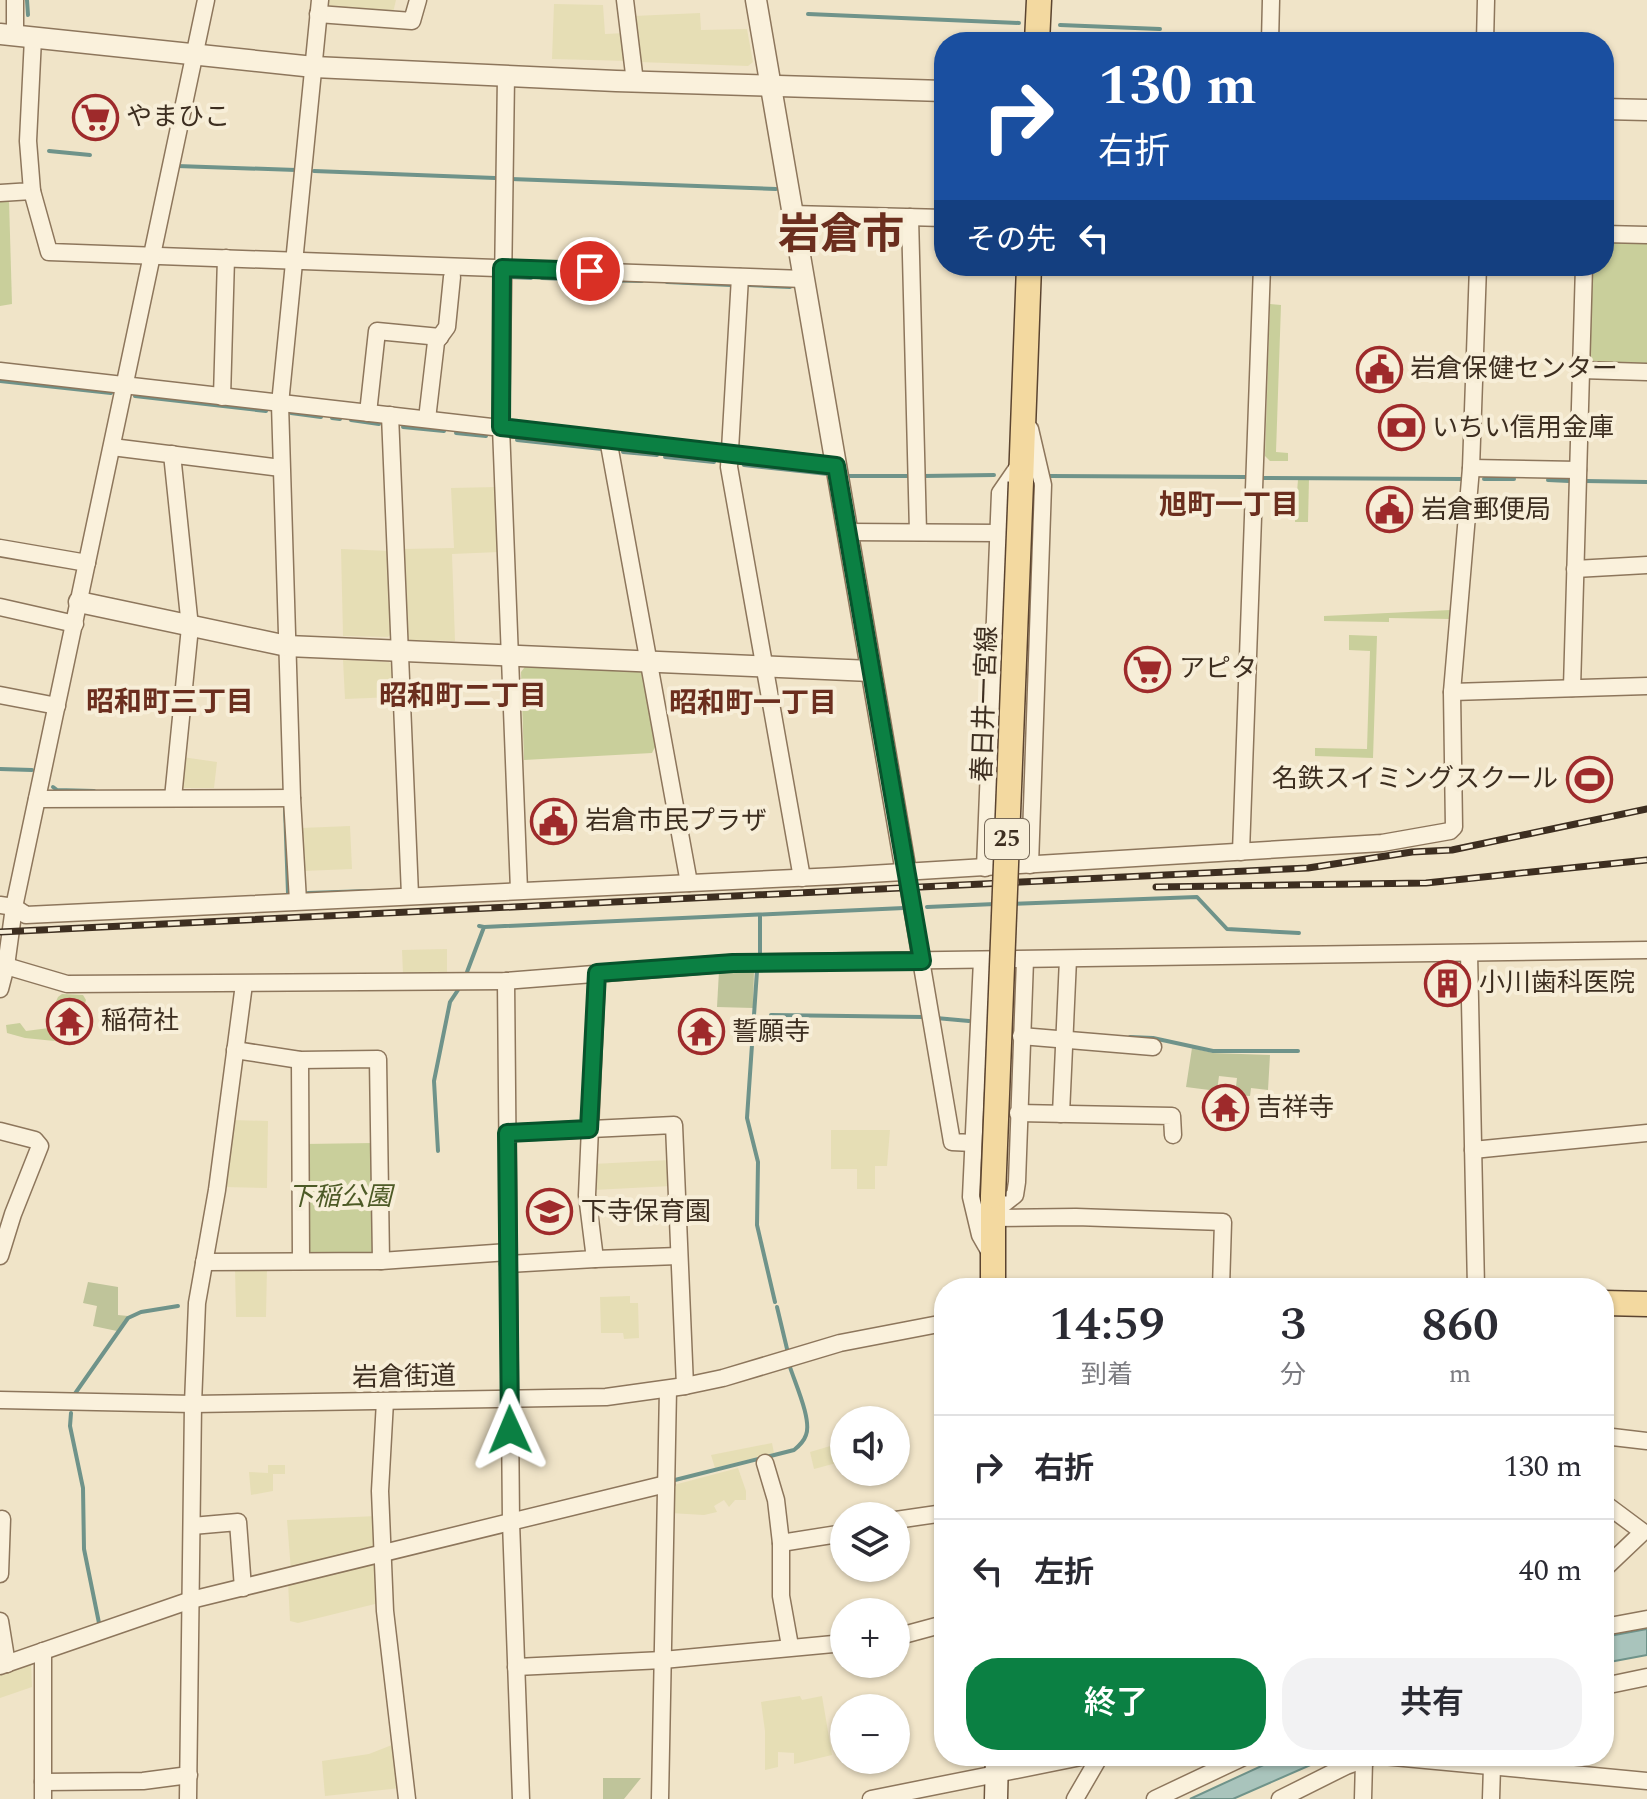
<!DOCTYPE html>
<html lang="ja">
<head>
<meta charset="utf-8">
<style>
	:root { --surface:#fff; --page:#f2f2f3; --text:#2b2b33; --muted:#7c7c81; --line:#e1e1e2; --accent:#0b8043 }
	body { margin:0; font-family:Spectral,"Noto Sans JP",serif; background:var(--page); color:var(--text); height:100vh; display:flex; flex-direction:column; font-size:30px; white-space:nowrap }
	* { box-sizing:border-box; margin:0 }
	p { font-size:26px; color:var(--muted) }
	.icon { flex:none; width:44px; height:44px; fill:none; stroke:currentColor; stroke-width:2; stroke-linecap:round; stroke-linejoin:round }
	.map { position:relative; flex:1; overflow:hidden }
	.sheet { position:absolute; left:934px; top:1278px; width:680px; height:488px; display:flex; flex-direction:column; background:var(--surface); border-radius:32px; box-shadow:0 2px 6px #0004 }
	.sheet>* { flex:none }
	.top-card { position:absolute; left:934px; top:32px; width:680px; height:244px; border-radius:32px; box-shadow:0 2px 6px #0004; background:#1a4fa0; color:#fff; overflow:hidden }
	.fabs { position:absolute; left:830px; top:1406px; display:grid; gap:16px }
	.fabs a { display:grid; place-items:center; width:80px; height:80px; border-radius:50%; background:var(--surface); box-shadow:0 2px 6px #0004; font-size:40px }
	.pin { position:absolute; display:grid; place-items:center; width:68px; height:68px; color:#fff; margin:-34px; border:4px solid #fff; border-radius:50%; box-shadow:0 2px 8px #0007 }
	.me { position:absolute; width:88px; margin:-44px; rotate:359deg; stroke-linejoin:round; filter:drop-shadow(0 0 6px #0008) }
	.turn { display:flex; align-items:center; gap:28px; height:168px; padding:0 32px; font-size:36px }
	.turn .icon { width:104px; height:104px; stroke-width:2.5 }
	.turn b { display:block; font-size:56px; line-height:68px }
	.then { display:flex; align-items:center; height:76px; padding:0 32px; background:#0003; gap:16px; font-size:30px }
	.eta { display:flex; justify-content:space-evenly; align-items:center; height:136px; text-align:center }
	.eta b { font-size:48px; font-weight:600; line-height:56px }
	.cta { display:flex; gap:16px; margin-top:auto; padding:16px 32px }
	.cta a { flex:1; height:92px; border-radius:32px; background:var(--accent); color:#fff; font-size:32px; font-weight:600; line-height:92px; text-align:center }
	.cta a+a { background:var(--page); color:var(--text) }
	ul { padding:0; list-style:none }
	li { display:flex; align-items:center; gap:24px; height:104px; padding:0 32px; border-top:2px solid var(--line) }
	li div { flex:1 }
	li b { display:block; font-size:30px }
	li em { font-style:normal }
	.map>svg:first-child { display:block }
	.farmland { fill:#e6deb5 }
	.green { fill:#c9cf9b }
	.cemetery { fill:#bfc49a }
	.water { fill:#a9c4bc; stroke:#6f938a; stroke-width:2 }
	.lines { fill:none; stroke-linecap:round; stroke-linejoin:round }
	.stream { stroke:#6f938a; stroke-width:4 }
	.minor-casing { stroke:#8d765c; stroke-width:19 }
	.tertiary-casing { stroke:#8d765c; stroke-width:23 }
	.secondary-casing { stroke:#6f573f; stroke-width:25 }
	.primary-casing { stroke:#5b4430; stroke-width:27 }
	.minor { stroke:#faf1dc; stroke-width:16 }
	.tertiary { stroke:#faf1dc; stroke-width:20 }
	.secondary { stroke:#faf1dc; stroke-width:22 }
	.primary { stroke:#f3d9a0; stroke-width:24 }
	.rail-casing { stroke:#3d2e20; stroke-width:7 }
	.rail { stroke:#f7eed8; stroke-width:4; stroke-dasharray:12; stroke-linecap:butt }
	.primary-bridge-casing { stroke:#5b4430; stroke-width:27; stroke-linecap:butt }
	.primary-bridge { stroke:#f3d9a0; stroke-width:24 }
	.route-casing { stroke:#07532c; stroke-width:20 }
	.route { stroke:#0b8043; stroke-width:14 }
	.labels { text-anchor:middle; dominant-baseline:central; stroke-width:8; stroke-linejoin:round; paint-order:stroke }
	.shield { fill:#f7eed8; stroke:#756857; stroke-width:2 }
	.shield-label { font-size:24px; font-weight:bold; fill:#3d2e20 }
	.poi-label { font-size:26px; fill:#3d2e20; stroke:#f7eed8; text-anchor:start }
	.street-label { font-size:26px; fill:#3d2e20; stroke:#f7eed8 }
	.park-label { font-size:26px; font-style:italic; fill:#4d5a26; stroke:#f7eed8 }
	.neighbourhood-label { font-size:28px; font-weight:bold; fill:#6b2e1e; stroke:#f7eed8 }
	.town-label { font-size:42px; font-weight:bold; fill:#6b2e1e; stroke:#f7eed8 }
</style>
</head>
<body>
<div class="map">
<svg width="1647" height="1799" viewBox="0 0 1647 1799">
	<rect width="100%" height="100%" fill="#f0e4c8"/>
	<g class="farmland">
		<polygon points="325,0 396,0 392,17 324,11"/>
		<polygon points="554,4 603,5 605,34 625,33 629,61 552,59"/>
		<polygon points="700,13 701,30 747,29 753,62 748,66 639,62 634,16"/>
		<polygon points="497,487 499,552 452,554 455,641 410,640 407,636 403,549 454,548 451,488"/>
		<polygon points="341,549 390,551 394,631 388,637 343,636"/>
		<polygon points="343,660 389,662 393,666 394,697 345,699"/>
		<polygon points="182,757 217,762 214,788 182,788"/>
		<polygon points="350,826 352,869 303,871 301,828"/>
		<polygon points="447,949 447,973 403,974 402,950"/>
		<polygon points="232,1120 268,1121 267,1188 224,1187"/>
		<polygon points="831,1130 890,1130 887,1166 875,1166 875,1189 857,1189 857,1169 831,1169"/>
		<polygon points="670,1160 671,1186 593,1190 593,1164"/>
		<polygon points="235,1268 267,1268 266,1317 236,1317"/>
		<polygon points="630,1296 630,1303 638,1303 639,1338 624,1339 623,1333 601,1333 600,1297"/>
		<polygon points="844,1442 844,1461 814,1469 810,1452"/>
		<polygon points="772,1443 774,1453 715,1468 711,1455"/>
		<polygon points="268,1465 285,1465 285,1474 273,1474 273,1491 251,1495 249,1472 268,1473"/>
		<polygon points="738,1468 746,1491 746,1500 735,1500 729,1507 724,1500 714,1506 717,1512 704,1515 670,1513 670,1486"/>
		<polygon points="377,1516 380,1548 291,1571 287,1520"/>
		<polygon points="377,1561 379,1603 298,1623 290,1621 288,1582"/>
		<polygon points="31,1661 32,1687 0,1698 0,1672"/>
		<polygon points="800,1696 802,1700 822,1696 832,1755 794,1764 794,1753 778,1752 778,1767 765,1770 765,1731 761,1702"/>
		<polygon points="397,1743 401,1788 325,1796 322,1761 369,1754"/>
	</g>
	<g class="green">
		<polygon points="0,200 9,200 12,304 0,306"/>
		<polygon points="1604,239 1647,240 1647,364 1595,363 1588,358 1591,266 1604,266"/>
		<polygon points="1270,304 1281,305 1276,452 1288,453 1288,461 1270,461 1265,456"/>
		<polygon points="1298,479 1309,479 1308,522 1295,522"/>
		<polygon points="1451,610 1450,619 1389,618 1389,622 1324,621 1324,616"/>
		<polygon points="1349,635 1377,636 1373,758 1315,756 1315,748 1367,749 1370,651 1349,650"/>
		<polygon points="527,664 638,670 646,677 656,745 652,753 524,760 521,672"/>
		<polygon points="62,994 83,995 86,1000 74,1043 25,1038 7,1033 6,1025 20,1023 26,1031 49,1028 52,1025 74,1028 76,1016 66,1013 60,1015 53,1008 58,997"/>
		<polygon points="374,1143 376,1250 372,1254 309,1255 305,1249 304,1144"/>
	</g>
	<g class="cemetery">
		<polygon points="719,971 754,971 753,1008 717,1007"/>
		<polygon points="1192,1048 1213,1053 1270,1055 1268,1090 1251,1088 1250,1096 1235,1095 1237,1078 1219,1076 1217,1091 1186,1087"/>
		<polygon points="88,1282 118,1287 118,1315 128,1316 117,1331 93,1326 97,1306 83,1303"/>
		<polygon points="603,1778 641,1778 624,1799 603,1799"/>
	</g>
	<g class="water">
		<polygon points="1647,1629 1647,1655 1604,1663 1604,1637"/>
		<polygon points="1283,1756 1331,1756 1233,1799 1190,1799"/>
	</g>
	<g class="lines">
		<g class="stream">
			<polyline points="27,0 28,15"/>
			<polyline points="808,14 1019,23"/>
			<polyline points="1060,25 1160,29"/>
			<polyline points="49,151 90,155"/>
			<polyline points="177,166 296,170"/>
			<polyline points="314,171 495,178"/>
			<polyline points="511,179 776,189"/>
			<polyline points="509,277 531,278"/>
			<polyline points="542,278 587,280"/>
			<polyline points="597,280 642,281"/>
			<polyline points="667,282 731,285"/>
			<polyline points="749,285 790,287"/>
			<polyline points="0,381 111,393"/>
			<polyline points="135,396 266,411"/>
			<polyline points="291,413 321,417"/>
			<polyline points="332,418 340,419"/>
			<polyline points="351,420 379,424"/>
			<polyline points="403,427 444,431"/>
			<polyline points="456,433 486,436"/>
			<polyline points="517,440 602,449"/>
			<polyline points="623,452 657,455"/>
			<polyline points="665,457 714,462"/>
			<polyline points="744,465 828,474"/>
			<polyline points="847,476 910,476"/>
			<polyline points="923,476 994,475"/>
			<polyline points="1050,476 1245,477"/>
			<polyline points="1264,478 1462,479"/>
			<polyline points="1484,479 1514,479"/>
			<polyline points="1548,480 1569,481"/>
			<polyline points="1585,481 1647,482"/>
			<polyline points="0,769 32,770"/>
			<polyline points="53,787 57,790 94,791"/>
			<polyline points="285,808 288,893"/>
			<polyline points="308,893 368,891"/>
			<polyline points="1012,904 1197,897 1227,929 1299,933"/>
			<polyline points="927,907 995,904"/>
			<polyline points="760,915 760,956"/>
			<polyline points="484,927 904,908"/>
			<polyline points="757,971 747,1118 758,1162 757,1225 775,1302"/>
			<polyline points="467,972 484,927 479,926"/>
			<polyline points="771,1015 923,1017"/>
			<polyline points="936,1018 969,1021"/>
			<polyline points="1130,1037 1153,1038 1213,1051 1298,1051"/>
			<polyline points="438,1151 434,1081 450,1002 458,990"/>
			<polyline points="777,1307 788,1353"/>
			<polyline points="74,1395 128,1318 141,1312 178,1306"/>
			<polyline points="71,1413 70,1426 83,1488 84,1549 99,1623"/>
			<path d="M 671,1481 L 794,1450 C 799,1446 804,1441 806,1435 C 812,1420 795,1383 790,1367"/>
		</g>
		<defs>
			<g id="minor">
				<polyline points="625,0 635,82"/>
				<polyline points="318,14 412,21 418,0"/>
				<polyline points="15,36 15,0"/>
				<polyline points="1270,42 1271,0"/>
				<polyline points="1485,42 1486,0"/>
				<polyline points="506,76 501,427 519,890"/>
				<polyline points="32,191 49,252 804,279"/>
				<polyline points="0,193 32,191 28,141 33,38"/>
				<polyline points="792,214 944,218"/>
				<polyline points="910,217 918,532"/>
				<polyline points="1604,234 1647,235"/>
				<polyline points="740,277 729,467 802,878"/>
				<polyline points="1581,370 1647,372"/>
				<polyline points="0,371 836,466"/>
				<polyline points="222,397 226,258"/>
				<polyline points="368,413 377,331 440,337"/>
				<polyline points="390,415 410,895"/>
				<polyline points="427,419 436,342 447,327 452,277"/>
				<polyline points="608,439 689,883"/>
				<polyline points="112,447 281,468"/>
				<polyline points="172,454 190,627 173,798"/>
				<polyline points="1471,468 1578,470"/>
				<polyline points="848,532 998,533"/>
				<polyline points="0,548 87,563"/>
				<polyline points="1575,569 1647,565"/>
				<polyline points="0,607 75,624"/>
				<polyline points="1572,688 1584,266"/>
				<polyline points="1452,692 1647,686"/>
				<polyline points="0,695 57,706"/>
				<polyline points="37,799 292,798"/>
				<polyline points="1241,852 1262,266"/>
				<polyline points="1030,865 1043,485 1030,429"/>
				<polyline points="985,868 1000,493 1020,464"/>
				<polyline points="906,872 952,1142 973,1143"/>
				<polyline points="298,901 292,798 280,404 320,0"/>
				<polyline points="0,905 14,907 26,915 837,876 1382,843 1450,831 1454,827 1452,692 1471,468 1478,266"/>
				<polyline points="1469,953 1476,1288"/>
				<polyline points="982,960 971,1197 980,1235 992,1256"/>
				<polyline points="6,966 67,984 506,981 733,963 1647,950"/>
				<polyline points="506,981 511,1522 521,1799"/>
				<polyline points="0,989 6,966 14,907 206,0"/>
				<polyline points="1021,1036 1153,1047"/>
				<polyline points="235,1050 300,1060 378,1059 381,1261"/>
				<polyline points="300,1060 301,1261"/>
				<polyline points="1018,1113 1172,1116 1173,1135"/>
				<polyline points="1061,1114 1068,959"/>
				<polyline points="0,1131 35,1140 40,1146 13,1214 0,1256"/>
				<polyline points="507,1133 674,1125 685,1386"/>
				<polyline points="1473,1150 1647,1133"/>
				<polyline points="992,1213 1015,1195 1017,1182 1025,960"/>
				<polyline points="992,1218 1076,1217 1223,1222 1221,1288"/>
				<polyline points="595,1259 678,1256"/>
				<polyline points="204,1262 381,1261 508,1252"/>
				<polyline points="508,1264 595,1259 587,1195 597,973"/>
				<polyline points="0,1400 193,1404 606,1397 685,1386 723,1378 840,1343 944,1323"/>
				<polyline points="385,1401 380,1491 385,1611 407,1799"/>
				<polyline points="1604,1436 1647,1441"/>
				<polyline points="765,1463 776,1500 781,1543 781,1596 790,1646"/>
				<polyline points="1604,1503 1643,1532 1604,1569"/>
				<polyline points="896,1520 944,1513"/>
				<polyline points="192,1526 238,1522 243,1588"/>
				<polyline points="781,1543 844,1533"/>
				<polyline points="0,1574 2,1519"/>
				<polyline points="0,1621 7,1664"/>
				<polyline points="1604,1627 1647,1619"/>
				<polyline points="896,1637 944,1624"/>
				<polyline points="0,1666 191,1600 666,1484"/>
				<polyline points="516,1667 663,1660 844,1643"/>
				<polyline points="1604,1686 1647,1677"/>
				<polyline points="1383,1756 1647,1781"/>
				<polyline points="43,1782 143,1781 189,1775"/>
				<polyline points="43,1799 43,1651"/>
				<polyline points="188,1799 193,1404 197,1303 217,1190 244,984"/>
				<polyline points="660,1799 668,1389"/>
				<polyline points="871,1799 1086,1756"/>
				<polyline points="1075,1799 1100,1756"/>
				<polyline points="1155,1799 1246,1756"/>
				<polyline points="1280,1799 1346,1766 1374,1756"/>
				<polyline points="1363,1799 1364,1761"/>
				<polyline points="1491,1799 1492,1766"/>
			</g>
			<g id="tertiary">
				<polyline points="756,0 906,872"/>
				<polyline points="0,34 314,67 616,81 944,91"/>
				<polyline points="1604,109 1647,110"/>
				<polyline points="79,602 287,646 871,671"/>
			</g>
			<polyline id="secondary" points="996,1799 997,1756"/>
			<g id="primary">
				<polyline points="1037,42 1039,0"/>
				<polyline points="1021,482 1029,266"/>
				<polyline points="993,1288 993,1196"/>
				<polyline points="1604,1303 1647,1304"/>
			</g>
		</defs>
		<use href="#minor" class="minor-casing"/>
		<use href="#tertiary" class="tertiary-casing"/>
		<use href="#secondary" class="secondary-casing"/>
		<use href="#primary" class="primary-casing"/>
		<use href="#minor" class="minor"/>
		<use href="#tertiary" class="tertiary"/>
		<use href="#secondary" class="secondary"/>
		<use href="#primary" class="primary"/>
		<defs>
			<g id="rail">
				<polyline points="1156,887 1426,883 1647,860"/>
				<polyline points="0,932 1308,868 1412,852 1452,850 1647,809"/>
			</g>
		</defs>
		<use href="#rail" class="rail-casing"/>
		<use href="#rail" class="rail"/>
		<defs>
			<polyline id="primary-bridge" points="993,1196 1021,482"/>
		</defs>
		<use href="#primary-bridge" class="primary-bridge-casing"/>
		<use href="#primary-bridge" class="primary-bridge"/>
	</g>
	<g class="lines">
		<defs>
			<polyline id="route" points="510,1430 507,1133 589,1129 597,973 733,963 922,961 836,466 501,427 502,268 590,271"/>
		</defs>
		<use href="#route" class="route-casing"/>
		<use href="#route" class="route"/>
	</g>
	<defs>
		<symbol id="supermarket-ring" viewBox="-11 -11 22 22"><circle r="9.5" fill="#f7eed8" stroke="#9e2a2b" stroke-width="1.5"/><path d="M-6-5.5h2.5l.6 2H6L4.5 2H-2.5L-4.4-4H-6ZM-1.5 3.2a1.3 1.3 0 1 0 .1 0ZM3 3.2a1.3 1.3 0 1 0 .1 0Z" fill="#9e2a2b"/></symbol>
		<symbol id="civic-ring" viewBox="-11 -11 22 22"><circle r="9.5" fill="#f7eed8" stroke="#9e2a2b" stroke-width="1.5"/><path d="M-.6-6.5H3V-4.5H.6V-3L4-1V1h2V6H-6V1h2V-1L-.6-3ZM-1.2 2.5V6h2.4V2.5Z" fill="#9e2a2b"/></symbol>
		<symbol id="bank-ring" viewBox="-11 -11 22 22"><circle r="9.5" fill="#f7eed8" stroke="#9e2a2b" stroke-width="1.5"/><path d="M-6-4H6V4H-6ZM0-2.3a2.3 2.3 0 1 0 0 4.6a2.3 2.3 0 1 0 0-4.6Z" fill="#9e2a2b"/></symbol>
		<symbol id="stadium-ring" viewBox="-11 -11 22 22"><circle r="9.5" fill="#f7eed8" stroke="#9e2a2b" stroke-width="1.5"/><path d="M0-5a6.5 5 0 1 0 0 10a6.5 5 0 1 0 0-10ZM-3.5-1.8h7v3.6h-7Z" fill="#9e2a2b"/></symbol>
		<symbol id="building-ring" viewBox="-11 -11 22 22"><circle r="9.5" fill="#f7eed8" stroke="#9e2a2b" stroke-width="1.5"/><path d="M-4-6H4V6H1V3H-1V6H-4ZM-2.5-4.3h1.7v1.8h-1.7ZM.8-4.3h1.7v1.8H.8ZM-2.5-1h1.7V.8h-1.7ZM.8-1h1.7V.8H.8Z" fill="#9e2a2b"/></symbol>
		<symbol id="temple-ring" viewBox="-11 -11 22 22"><circle r="9.5" fill="#f7eed8" stroke="#9e2a2b" stroke-width="1.5"/><path d="M0-6L5-2H3V0L6.5 2.5H4V6H1.5V3h-3V6H-4V2.5H-6.5L-3 0V-2H-5Z" fill="#9e2a2b"/></symbol>
		<symbol id="school-ring" viewBox="-11 -11 22 22"><circle r="9.5" fill="#f7eed8" stroke="#9e2a2b" stroke-width="1.5"/><path d="M0-5L7-2L0 1L-7-2ZM-4 1L0 2.5L4 1V4Q0 6-4 4Z" fill="#9e2a2b"/></symbol>
	</defs>
	<g fill-rule="evenodd">
		<use href="#supermarket-ring" x="70" y="92" width="51" height="51"/>
		<use href="#civic-ring" x="1354" y="344" width="51" height="51"/>
		<use href="#bank-ring" x="1376" y="402" width="51" height="51"/>
		<use href="#civic-ring" x="1364" y="484" width="51" height="51"/>
		<use href="#supermarket-ring" x="1122" y="644" width="51" height="51"/>
		<use href="#stadium-ring" x="1564" y="754" width="51" height="51"/>
		<use href="#civic-ring" x="528" y="796" width="51" height="51"/>
		<use href="#building-ring" x="1422" y="958" width="51" height="51"/>
		<use href="#temple-ring" x="44" y="996" width="51" height="51"/>
		<use href="#temple-ring" x="676" y="1006" width="51" height="51"/>
		<use href="#temple-ring" x="1200" y="1082" width="51" height="51"/>
		<use href="#school-ring" x="524" y="1186" width="51" height="51"/>
	</g>
	<g class="labels">
		<rect class="shield" x="985" y="819" width="44" height="40" rx="6"/>
		<g class="shield-label">
			<text x="1007" y="839">25</text>
		</g>
		<g class="poi-label">
			<text x="126" y="117">やまひこ</text>
			<text x="1410" y="369">岩倉保健センター</text>
			<text x="1432" y="428">いちい信用金庫</text>
			<text x="1421" y="510">岩倉郵便局</text>
			<text x="1179" y="669">アピタ</text>
			<text x="1558" y="779" text-anchor="end">名鉄スイミングスクール</text>
			<text x="585" y="821">岩倉市民プラザ</text>
			<text x="1479" y="983">小川歯科医院</text>
			<text x="101" y="1021">稲荷社</text>
			<text x="732" y="1032">誓願寺</text>
			<text x="1256" y="1108">吉祥寺</text>
			<text x="581" y="1212">下寺保育園</text>
		</g>
		<g class="street-label">
			<text transform="translate(985 704) rotate(-88)">春日井一宮線</text>
			<text transform="translate(404 1377) rotate(-1)">岩倉街道</text>
		</g>
		<g class="park-label">
			<text x="340" y="1197">下稲公園</text>
		</g>
		<g class="neighbourhood-label">
			<text x="1229" y="505">旭町一丁目</text>
			<text x="463" y="696">昭和町二丁目</text>
			<text x="170" y="702">昭和町三丁目</text>
			<text x="753" y="703">昭和町一丁目</text>
		</g>
		<g class="town-label">
			<text x="841" y="235">岩倉市</text>
		</g>
	</g>
</svg>
<div class="fabs">
<a><svg class="icon" aria-label="sound" viewBox="0 0 24 24"><path d="M4 9h4l5-4v14l-5-4H4zM17 9q2 3 0 6"/></svg></a>
<a><svg class="icon" aria-label="layers" viewBox="0 0 24 24"><path d="M12 4l9 5-9 5-9-5zM3 14l9 5 9-5"/></svg></a>
<a>+</a>
<a>−</a>
</div>
<div class="pin" style="left:590px;top:271px;background:#d93025"><svg class="icon" aria-label="arrive" viewBox="0 0 24 24"><path d="M6 21V4h12l-3 4 3 4H6"/></svg></div>
<svg class="me" style="left:510px;top:1430px" viewBox="-20 -20 40 40"><path d="M0-17L14 15 0 8-14 15z" fill="#0b8043" stroke="#fff" stroke-width="4"/></svg>
<div class="top-card">
<div class="turn"><svg class="icon" aria-label="right" viewBox="0 0 24 24"><path d="M7 20v-9h11M14 6l5 5-5 5"/></svg><div><b>130 m</b>右折</div></div>
<div class="then">その先<svg class="icon" aria-label="left" viewBox="0 0 24 24"><path d="M17 20v-9H6M10 6l-5 5 5 5"/></svg></div>
</div>
<section class="sheet">
<div class="eta">
<div><b>14:59</b><p>到着</p></div>
<div><b>3</b><p>分</p></div>
<div><b>860</b><p>m</p></div>
</div>
<ul>
<li><svg class="icon" aria-label="right" viewBox="0 0 24 24"><path d="M7 20v-9h11M14 6l5 5-5 5"/></svg><div><b>右折</b></div><em>130 m</em></li>
<li><svg class="icon" aria-label="left" viewBox="0 0 24 24"><path d="M17 20v-9H6M10 6l-5 5 5 5"/></svg><div><b>左折</b></div><em>40 m</em></li>
</ul>
<div class="cta"><a>終了</a><a>共有</a></div>
</section>
</div>
</body>
</html>
